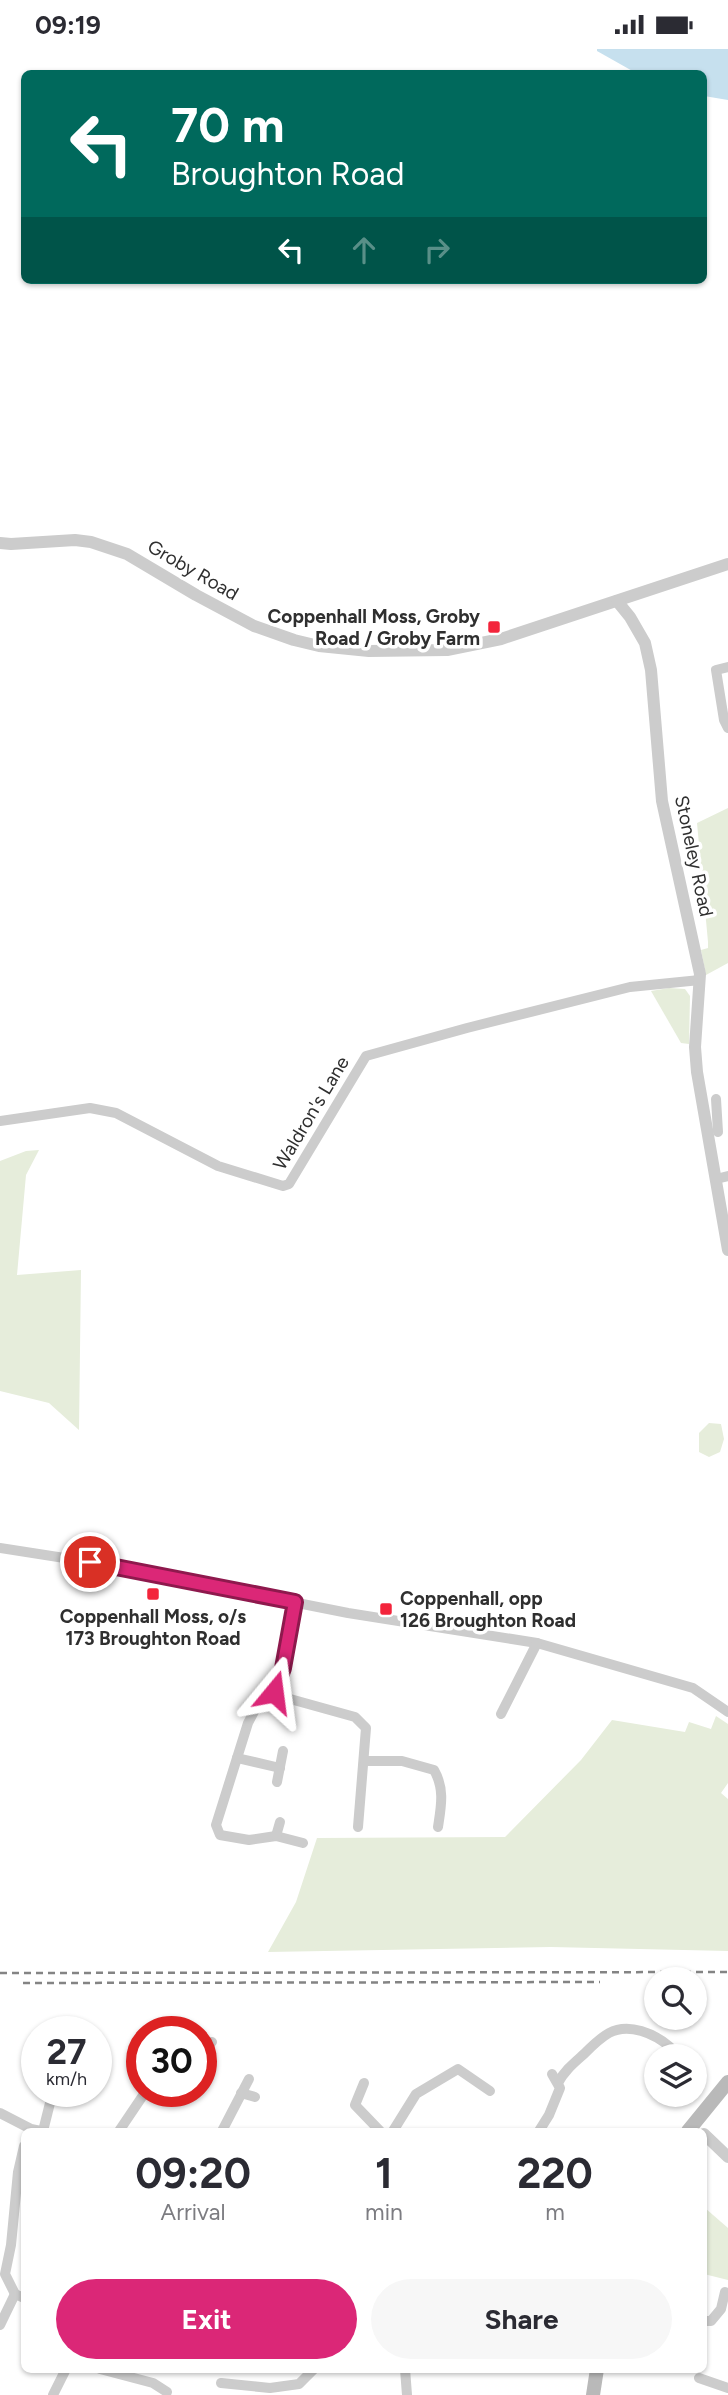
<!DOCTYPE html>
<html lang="en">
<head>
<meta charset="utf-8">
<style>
	:root { --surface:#fff; --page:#f7f7f7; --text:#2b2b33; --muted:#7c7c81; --accent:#db2777 }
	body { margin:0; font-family:Figtree,sans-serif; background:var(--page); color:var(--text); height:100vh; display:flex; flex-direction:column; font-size:26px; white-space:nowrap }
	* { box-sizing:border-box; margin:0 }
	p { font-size:23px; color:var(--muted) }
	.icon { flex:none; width:38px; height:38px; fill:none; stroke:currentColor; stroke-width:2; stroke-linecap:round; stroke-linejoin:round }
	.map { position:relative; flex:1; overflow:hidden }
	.drawer { position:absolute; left:21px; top:2079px; width:686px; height:245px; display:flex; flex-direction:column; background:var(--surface); border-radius:10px; box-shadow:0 2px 5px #0004 }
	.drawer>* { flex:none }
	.hud { position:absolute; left:21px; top:21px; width:686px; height:214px; border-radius:10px; box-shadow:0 2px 5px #0004; background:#00695c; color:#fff; overflow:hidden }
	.controls { position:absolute; left:644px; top:1918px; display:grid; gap:14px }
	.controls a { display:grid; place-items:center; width:63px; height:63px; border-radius:50%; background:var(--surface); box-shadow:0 2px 5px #0004; font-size:35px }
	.speed { position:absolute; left:21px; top:1967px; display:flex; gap:14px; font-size:35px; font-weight:700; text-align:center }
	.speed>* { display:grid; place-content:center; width:91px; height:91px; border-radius:50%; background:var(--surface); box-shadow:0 2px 5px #0004; line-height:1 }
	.speed small { font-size:18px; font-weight:400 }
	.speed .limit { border:10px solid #d22; background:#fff; color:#111 }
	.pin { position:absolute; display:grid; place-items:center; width:60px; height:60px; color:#fff; margin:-30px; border:4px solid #fff; border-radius:50%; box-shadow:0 2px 7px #0007 }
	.me { position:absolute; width:77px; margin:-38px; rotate:16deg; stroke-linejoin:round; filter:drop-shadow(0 0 5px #0008) }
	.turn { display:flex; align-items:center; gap:24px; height:147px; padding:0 35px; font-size:32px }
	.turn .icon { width:91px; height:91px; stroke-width:2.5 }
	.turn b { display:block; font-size:49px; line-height:60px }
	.lanes { display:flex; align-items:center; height:66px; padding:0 35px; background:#0003; justify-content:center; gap:35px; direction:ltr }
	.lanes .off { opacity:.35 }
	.eta { display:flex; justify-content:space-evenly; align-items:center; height:119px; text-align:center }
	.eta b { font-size:42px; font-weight:700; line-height:49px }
	.button { display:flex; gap:14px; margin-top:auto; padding:14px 35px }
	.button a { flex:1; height:80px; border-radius:42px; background:var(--accent); color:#fff; font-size:28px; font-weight:700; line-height:80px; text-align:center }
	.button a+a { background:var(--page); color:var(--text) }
	.status { display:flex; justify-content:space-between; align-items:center; height:49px; padding:0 35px; background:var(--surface); direction:ltr }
	.status svg { height:19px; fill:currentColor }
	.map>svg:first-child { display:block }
	.green { fill:#e6eddb }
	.water { fill:#c6e0ee }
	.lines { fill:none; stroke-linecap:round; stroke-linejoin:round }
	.minor { stroke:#ccc; stroke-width:10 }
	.tertiary { stroke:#ccc; stroke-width:12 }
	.secondary { stroke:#b9b9b9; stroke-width:14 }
	.rail { stroke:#848484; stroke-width:2.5; stroke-dasharray:7 5; stroke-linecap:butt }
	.route-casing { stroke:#8e194d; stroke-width:18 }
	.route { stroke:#db2777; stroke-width:12 }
	.poi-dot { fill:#f3243b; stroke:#fff; stroke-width:2.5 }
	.labels { text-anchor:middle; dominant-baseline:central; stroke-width:7; stroke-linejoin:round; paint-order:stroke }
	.street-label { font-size:19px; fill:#2f2f2f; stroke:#fff }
	.poi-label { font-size:19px; font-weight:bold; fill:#2f2f2f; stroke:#fff; text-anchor:end }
</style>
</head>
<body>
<div class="status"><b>09:19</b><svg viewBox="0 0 49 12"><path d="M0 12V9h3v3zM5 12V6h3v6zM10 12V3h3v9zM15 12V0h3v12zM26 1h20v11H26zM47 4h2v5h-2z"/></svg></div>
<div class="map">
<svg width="728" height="2346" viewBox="0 0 728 2346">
	<rect width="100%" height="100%" fill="#fff"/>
	<g class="green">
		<polygon points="728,759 728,914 706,926 701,901 708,899 708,893 697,774"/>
		<polygon points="669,939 685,940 690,947 689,995 681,994 651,942"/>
		<polygon points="39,1101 26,1126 17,1226 81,1221 79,1381 49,1354 0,1342 0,1112 26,1102"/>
		<polygon points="709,1374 721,1375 724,1390 720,1403 709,1408 699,1403 699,1384"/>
		<polygon points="716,1667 728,1675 728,1734 721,1744 728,1750 728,1902 551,1898 268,1903 296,1853 317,1789 505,1788 581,1711 612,1671 685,1683 689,1673 711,1680"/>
		<polygon points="705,2159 728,2179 728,2231 704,2225"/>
	</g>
	<polygon class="water" points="597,0 728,0 728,51 704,47 704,24 636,24 597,2"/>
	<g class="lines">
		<g class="minor">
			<polyline points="728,618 716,621 724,671 728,679"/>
			<polyline points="716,1050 718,1083"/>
			<polyline points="0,1072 90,1059 116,1064 218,1117 283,1137 289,1135 366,1007 467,979 630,938 700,931"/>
			<polyline points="716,1130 728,1127"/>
			<polyline points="0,1499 90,1513 348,1564 537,1594 693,1639 728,1663"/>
			<polyline points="295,1553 283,1619 274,1643 256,1659 248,1674 216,1776 220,1786 249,1791 276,1787 303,1794"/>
			<polyline points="274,1643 283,1648 355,1668 366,1679 358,1778"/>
			<polyline points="501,1665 537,1594"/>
			<polyline points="237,1709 280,1719"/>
			<path d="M 365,1712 L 402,1712 L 434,1721 C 445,1740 441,1758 438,1778"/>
			<polyline points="277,1733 283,1702"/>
			<polyline points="276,1787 280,1773"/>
			<polyline points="201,1997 212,1993"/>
			<polyline points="364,2034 355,2056 380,2082"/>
			<path d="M 558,2034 C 564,2022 574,2014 584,2005 C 591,1998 600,1989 609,1984 C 629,1973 655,1985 670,1998"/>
			<polyline points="241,2044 255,2048"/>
			<polyline points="0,2064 31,2080 41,2082"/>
			<polyline points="43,2082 53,2042"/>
			<polyline points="119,2082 146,2042"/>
			<polyline points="222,2082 249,2030"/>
			<polyline points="393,2082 416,2045 458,2020 490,2042"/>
			<polyline points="539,2082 549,2066 560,2039 552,2025"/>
			<polyline points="24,2097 18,2123 11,2196 5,2225 15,2245 24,2249"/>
			<polyline points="704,2272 711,2272 721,2260 725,2243"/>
			<polyline points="0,2276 15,2245"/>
			<polyline points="100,2320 153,2334 167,2343"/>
			<polyline points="405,2320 407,2346"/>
			<polyline points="699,2329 728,2339"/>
			<polyline points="221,2334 270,2339 299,2335 314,2320"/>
			<polyline points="53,2346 66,2320"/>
		</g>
		<g class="tertiary">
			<polyline points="0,494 11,495 75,491 91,493 127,505 196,546 254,577 294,591 319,597 369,602 447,601 501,590 728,515"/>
			<polyline points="617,552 630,568 645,594 651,621 662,752 700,925 695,998 697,1023 728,1201"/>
			<polyline points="704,2085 728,2108"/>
		</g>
		<g class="secondary">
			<polyline points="688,2082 728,2033"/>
			<polyline points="593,2346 597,2320"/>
		</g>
		<g class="rail">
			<polyline points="0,1924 728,1923"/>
			<polyline points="23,1934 600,1933"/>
		</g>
	</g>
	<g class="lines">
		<defs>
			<polyline id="route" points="90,1513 295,1553 283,1619 274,1643"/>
		</defs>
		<use href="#route" class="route-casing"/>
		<use href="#route" class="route"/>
	</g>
	<g class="poi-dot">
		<rect x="487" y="571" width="14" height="14" rx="3.5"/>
		<rect x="146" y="1538" width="14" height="14" rx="3.5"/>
		<rect x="379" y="1553" width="14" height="14" rx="3.5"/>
	</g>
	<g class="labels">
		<g class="street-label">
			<text transform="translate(193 521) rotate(30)">Groby Road</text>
			<text transform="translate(694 807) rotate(78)">Stoneley Road</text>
			<text transform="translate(311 1064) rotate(-59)">Waldron's Lane</text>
		</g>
		<g class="poi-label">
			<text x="480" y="567">Coppenhall Moss, Groby<tspan x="480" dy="22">Road / Groby Farm</tspan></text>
			<text x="400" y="1549" text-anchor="start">Coppenhall, opp<tspan x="400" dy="22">126 Broughton Road</tspan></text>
			<text x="153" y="1567" text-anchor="middle">Coppenhall Moss, o/s<tspan x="153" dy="22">173 Broughton Road</tspan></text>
		</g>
	</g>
</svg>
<div class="controls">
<a><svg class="icon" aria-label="search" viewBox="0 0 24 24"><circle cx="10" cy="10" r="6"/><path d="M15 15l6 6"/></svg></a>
<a><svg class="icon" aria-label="layers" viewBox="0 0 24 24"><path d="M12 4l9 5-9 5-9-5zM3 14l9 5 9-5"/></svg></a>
</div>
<div class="speed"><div>27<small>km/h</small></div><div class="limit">30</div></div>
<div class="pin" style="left:90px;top:1513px;background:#d93025"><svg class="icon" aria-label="arrive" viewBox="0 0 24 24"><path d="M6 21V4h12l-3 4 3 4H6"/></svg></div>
<svg class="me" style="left:274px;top:1643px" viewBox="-20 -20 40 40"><path d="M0-17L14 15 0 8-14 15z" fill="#db2777" stroke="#fff" stroke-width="4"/></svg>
<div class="hud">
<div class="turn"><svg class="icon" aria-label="left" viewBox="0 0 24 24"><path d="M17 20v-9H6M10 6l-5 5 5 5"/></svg><div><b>70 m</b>Broughton Road</div></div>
<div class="lanes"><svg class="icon" aria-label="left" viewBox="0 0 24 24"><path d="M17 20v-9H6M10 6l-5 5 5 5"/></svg><svg class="icon off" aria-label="ahead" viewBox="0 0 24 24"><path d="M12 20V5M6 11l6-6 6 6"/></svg><svg class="icon off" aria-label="right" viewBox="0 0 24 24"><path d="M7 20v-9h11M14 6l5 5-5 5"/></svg></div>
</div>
<section class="drawer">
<div class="eta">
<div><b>09:20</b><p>Arrival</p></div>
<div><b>1</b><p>min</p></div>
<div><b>220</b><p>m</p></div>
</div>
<div class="button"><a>Exit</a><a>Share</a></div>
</section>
</div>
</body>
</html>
